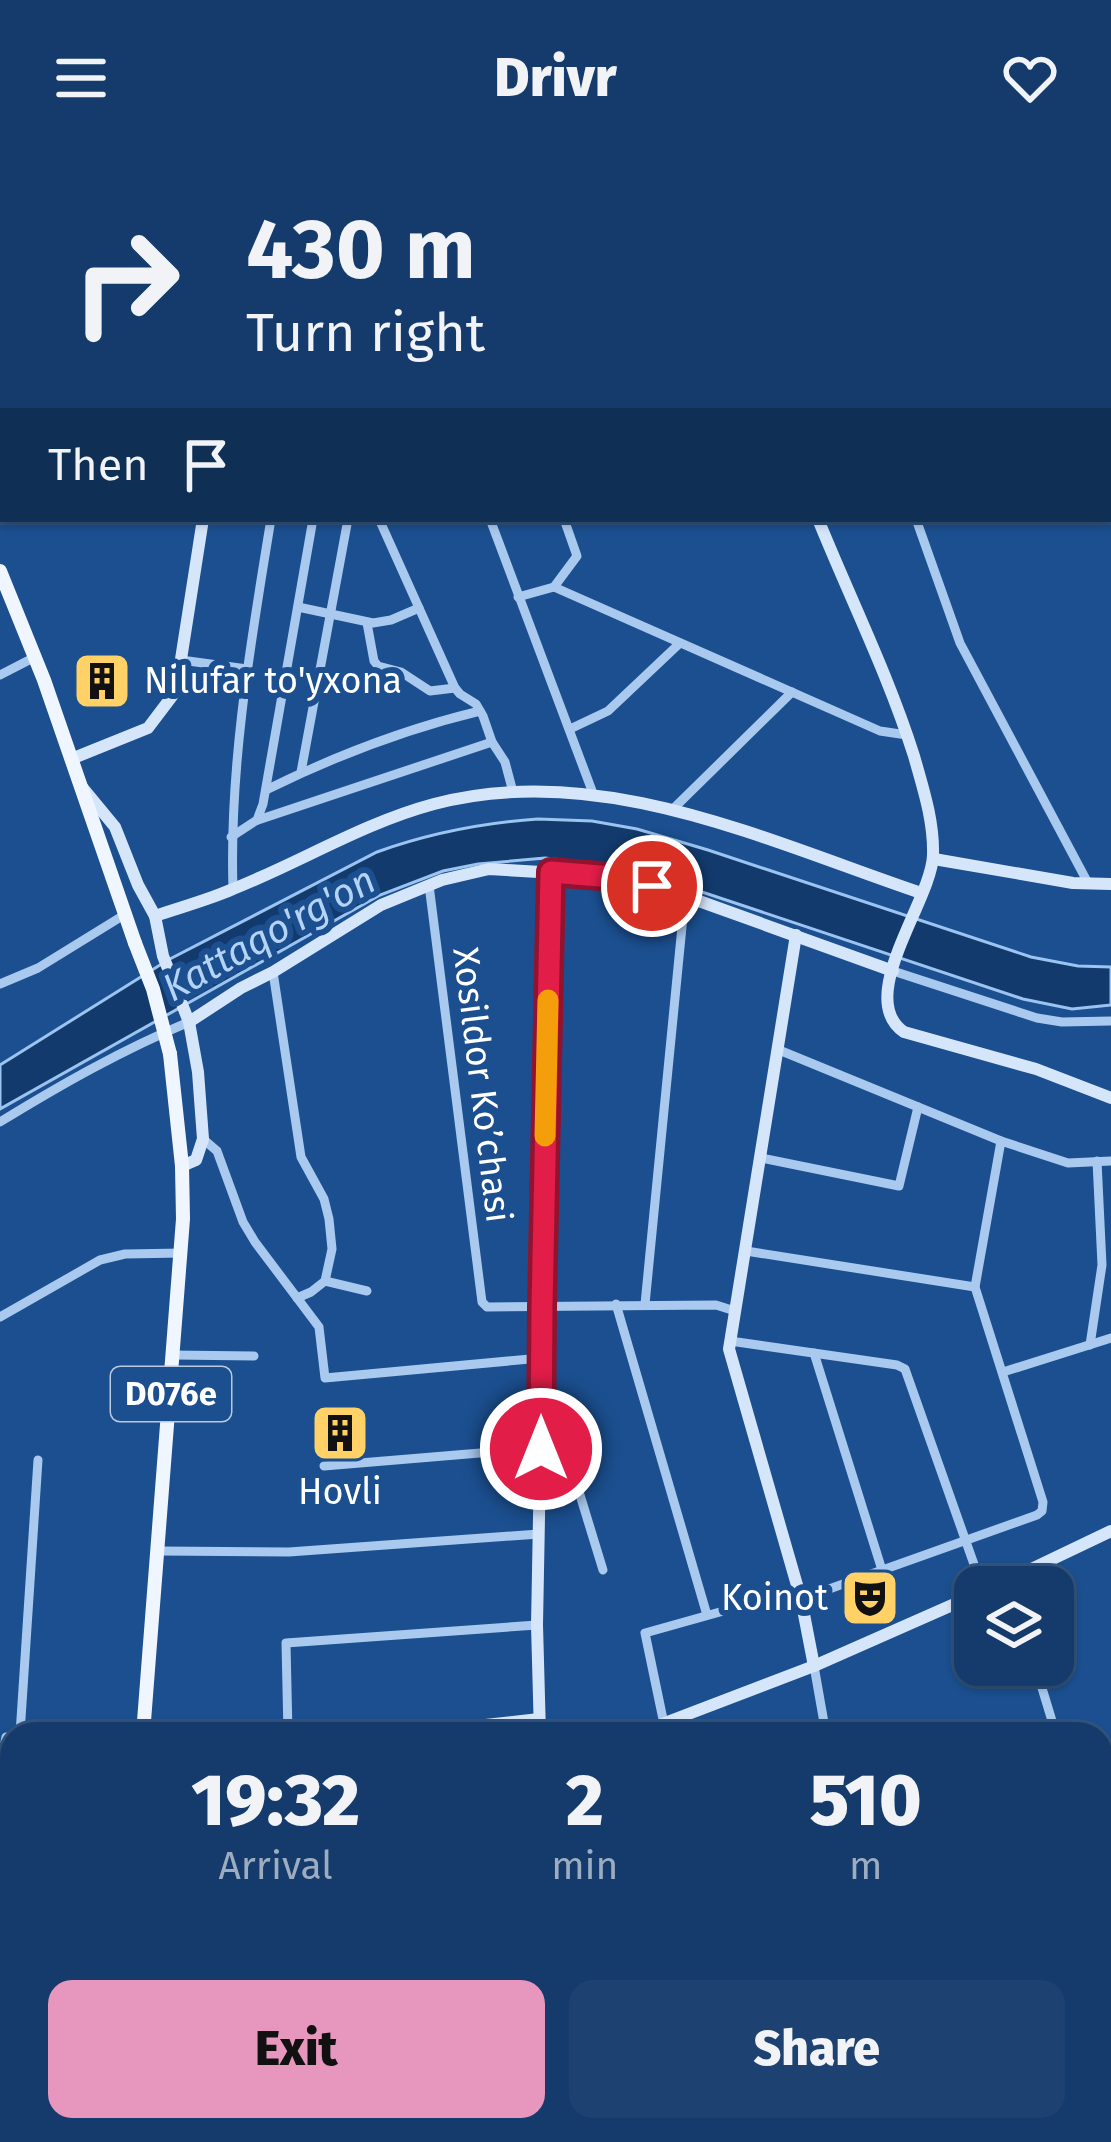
<!DOCTYPE html>
<html lang="en">
<head>
<meta charset="utf-8">
<style>
	:root { --surface:#143b6b; --page:#1d4271; --text:#f1f3f6; --muted:#9dadc1; --line:#33557e; --accent:#e797bd }
	body { margin:0; font-family:"Fira Sans",sans-serif; background:var(--page); color:var(--text); height:100vh; display:flex; flex-direction:column; font-size:45px; white-space:nowrap }
	* { box-sizing:border-box; margin:0 }
	p { font-size:39px; color:var(--muted) }
	.icon { flex:none; width:66px; height:66px; fill:none; stroke:currentColor; stroke-width:2; stroke-linecap:round; stroke-linejoin:round }
	.map { position:relative; flex:1; overflow:hidden }
	.panel { position:absolute; left:0px; top:1566px; width:1113px; height:420px; display:flex; flex-direction:column; background:var(--surface); border-radius:36px 36px 0 0; box-shadow:0 3px 9px #0004,0 0 0 3px var(--line) }
	.panel>* { flex:none }
	.hud { position:absolute; left:0px; top:0px; width:1113px; height:366px; box-shadow:0 3px 9px #0004,0 0 0 3px var(--line); background:#143b6b; color:var(--text); overflow:hidden }
	.tools { position:absolute; left:954px; top:1410px; display:grid; gap:24px }
	.tools a { display:grid; place-items:center; width:120px; height:120px; border-radius:24px; background:var(--surface); box-shadow:0 3px 9px #0004,0 0 0 3px var(--line); font-size:60px }
	.pin { position:absolute; display:grid; place-items:center; width:102px; height:102px; color:#fff; margin:-51px; border:6px solid #fff; border-radius:50%; box-shadow:0 3px 12px #0007 }
	.me { position:absolute; width:132px; margin:-66px; rotate:0deg; stroke-linejoin:round; filter:drop-shadow(0 0 9px #0008) }
	.turn { display:flex; align-items:center; gap:42px; height:252px; padding:0 48px; font-size:54px }
	.turn .icon { width:156px; height:156px; stroke-width:2.5 }
	.turn b { display:block; font-size:84px; line-height:102px }
	.then { display:flex; align-items:center; height:114px; padding:0 48px; background:#0003; gap:24px; font-size:45px }
	.eta { display:flex; justify-content:space-evenly; align-items:center; height:204px; text-align:center }
	.eta b { font-size:72px; font-weight:800; line-height:84px }
	.action { display:flex; gap:24px; margin-top:auto; padding:24px 48px }
	.action a { flex:1; height:138px; border-radius:24px; background:var(--accent); color:#111; font-size:48px; font-weight:800; line-height:138px; text-align:center }
	.action a+a { background:var(--page); color:var(--text) }
	header { display:flex; justify-content:space-between; align-items:center; height:156px; padding:0 48px; background:var(--surface); font-size:54px; font-weight:800 }
	.map>svg:first-child { display:block }
	.green { fill:#2461a8 }
	.water { fill:#123a6d; stroke:#9cc4f0; stroke-width:3 }
	.lines { fill:none; stroke-linecap:round; stroke-linejoin:round }
	.street { stroke:#a9c9ee; stroke-width:9 }
	.secondary { stroke:#d6e6fa; stroke-width:12 }
	.primary { stroke:#f0f6ff; stroke-width:14 }
	.primary-bridge { stroke:#f0f6ff; stroke-width:14 }
	.route-casing { stroke:#92132f; stroke-width:30 }
	.route { stroke:#e11d48; stroke-width:21 }
	.slow { stroke:#f59e0b; stroke-width:21 }
	.labels { text-anchor:middle; dominant-baseline:central; stroke-width:12; stroke-linejoin:round; paint-order:stroke }
	.shield { fill:#1b4f8f; stroke:#bbcadd; stroke-width:3 }
	.shield-label { font-size:33px; font-weight:bold; fill:#fff }
	.poi-label { font-size:36px; fill:#fff; stroke:#1b4f8f; text-anchor:start }
	.street-label { font-size:36px; fill:#fff; stroke:#1b4f8f }
	.water-label { font-size:39px; font-style:italic; fill:#b5d3f5; stroke:#1b4f8f }
</style>
</head>
<body>
<header><svg class="icon" aria-label="menu" viewBox="0 0 24 24"><path d="M4 6h16M4 12h16M4 18h16"/></svg>Drivr<svg class="icon" aria-label="heart" viewBox="0 0 24 24"><path d="M12 20l-8-8c-3-5 5-10 8-4 3-6 11-1 8 4z"/></svg></header>
<div class="map">
<svg width="1111" height="1986" viewBox="0 0 1111 1986">
	<rect width="100%" height="100%" fill="#1b4f8f"/>
	<polygon class="green" points="819,0 1111,0 1111,8 1110,3 833,3"/>
	<path class="water" d="M 538,663 L 592,665 L 637,673 L 708,694 L 1031,801 L 1078,810 L 1111,811 L 1111,849 L 1072,853 L 1023,843 L 648,718 L 605,709 L 545,702 L 478,708 L 443,715 L 380,739 L 0,953 L 0,909 L 168,804 L 377,696 C 430,677 482,667 538,663 Z"/>
	<g class="lines">
		<g class="street">
			<polyline points="29,0 31,3"/>
			<polyline points="226,0 227,3"/>
			<polyline points="792,0 805,3"/>
			<polyline points="1110,74 1111,74"/>
			<polyline points="379,363 455,532 460,538 476,548 483,560 492,586 505,606 513,636"/>
			<polyline points="490,363 594,640"/>
			<polyline points="916,363 960,487 1088,727"/>
			<polyline points="554,431 577,400 564,363"/>
			<polyline points="518,441 554,431 880,575 907,579"/>
			<polyline points="298,451 373,467 391,464 419,452"/>
			<polyline points="367,467 374,505 378,510 401,516 430,535 455,532"/>
			<polyline points="181,504 247,513"/>
			<polyline points="0,519 35,501"/>
			<polyline points="570,573 608,555 680,487"/>
			<polyline points="301,616 348,363"/>
			<path d="M 266,634 C 335,600 405,573 480,555"/>
			<polyline points="672,654 792,536"/>
			<polyline points="258,664 492,586"/>
			<polyline points="231,681 257,664 263,648 313,363"/>
			<polyline points="429,729 482,1146 487,1151 716,1149 735,1155"/>
			<path d="M 233,733 C 229,610 251,485 271,363"/>
			<polyline points="893,815 1037,862 1062,866 1111,865"/>
			<polyline points="273,816 301,1001 324,1043 329,1063 332,1093 325,1125 311,1136 297,1142"/>
			<polyline points="0,828 38,812 124,759"/>
			<polyline points="779,894 1001,985 1068,1007 1111,1005"/>
			<path d="M 0,966 C 62,928 122,894 189,866"/>
			<polyline points="203,983 217,995 243,1066 255,1086 319,1171 325,1222 541,1202"/>
			<polyline points="761,1002 899,1030 918,951"/>
			<polyline points="746,1095 975,1131"/>
			<polyline points="325,1125 367,1135"/>
			<polyline points="616,1148 707,1459"/>
			<polyline points="645,1148 685,740"/>
			<polyline points="0,1161 100,1104 125,1098 182,1097"/>
			<polyline points="730,1185 897,1209 905,1213 982,1431"/>
			<polyline points="1090,1189 1102,1109 1097,1005"/>
			<polyline points="814,1197 882,1414"/>
			<polyline points="174,1199 254,1200"/>
			<polyline points="1003,1216 1111,1182"/>
			<polyline points="324,1310 565,1290 603,1414"/>
			<polyline points="159,1395 289,1396 539,1378"/>
			<polyline points="801,1443 1037,1359 1042,1355 1043,1346 975,1131 1001,985"/>
			<polyline points="1035,1509 1056,1578"/>
			<polyline points="814,1510 826,1578"/>
			<polyline points="664,1568 645,1477 798,1434"/>
			<polyline points="20,1578 38,1304"/>
			<polyline points="288,1578 286,1487 537,1469"/>
			<polyline points="0,1611 6,1581"/>
			<polyline points="1101,1704 1106,1720 1111,1718"/>
			<polyline points="0,1806 12,1811"/>
			<polyline points="1101,1865 1111,1880"/>
			<polyline points="0,1919 12,1960"/>
			<polyline points="1101,1963 1110,1986"/>
			<polyline points="16,1974 20,1986"/>
			<polyline points="517,1974 518,1986"/>
			<polyline points="787,1974 791,1986"/>
			<polyline points="957,1974 961,1986"/>
			<polyline points="1043,1982 1075,1974"/>
		</g>
		<g class="secondary">
			<polyline points="599,0 599,3"/>
			<polyline points="717,0 718,3"/>
			<polyline points="1110,252 1111,246"/>
			<polyline points="1110,299 1111,299"/>
			<path d="M 818,363 C 850,442 888,518 914,600 C 923,632 934,665 933,699 C 932,744 854,842 904,876 L 1036,913 L 1111,942"/>
			<polyline points="71,603 148,572 176,535 203,363"/>
			<polyline points="82,631 115,671 138,729 155,760 163,800 189,866 198,916 203,983 196,1004 182,1010"/>
			<polyline points="934,703 1073,727 1111,728"/>
			<path d="M 155,760 C 181,751 208,744 233,733 C 301,706 363,667 434,648 C 600,604 767,685 921,737"/>
			<polyline points="796,779 729,1193 801,1443 814,1510"/>
			<polyline points="189,866 241,832 273,816 381,749 442,724 489,713 624,721 685,740 893,815"/>
			<polyline points="994,1431 1111,1375"/>
			<polyline points="403,1578 539,1563"/>
			<polyline points="540,1578 537,1469 551,716"/>
			<polyline points="636,1578 814,1510 975,1439"/>
			<polyline points="692,1974 696,1986"/>
		</g>
		<g class="primary">
			<polyline points="0,415 44,524 135,787"/>
			<polyline points="143,1578 183,1063 182,1010 170,898"/>
			<polyline points="130,1974 135,1986"/>
		</g>
		<polyline class="primary-bridge" points="135,787 153,833 170,898"/>
	</g>
	<g class="lines">
		<defs>
			<polyline id="route" points="541,1293 542,1151 551,716 624,722 652,730"/>
		</defs>
		<use href="#route" class="route-casing"/>
		<use href="#route" class="route"/>
		<polyline class="slow" points="545,980 548,844"/>
	</g>
	<defs>
		<symbol id="building-square" viewBox="-11 -11 22 22"><rect x="-9" y="-9" width="18" height="18" rx="4" fill="#ffd166" stroke="#1b4f8f"/><path d="M-4-6H4V6H1V3H-1V6H-4ZM-2.5-4.3h1.7v1.8h-1.7ZM.8-4.3h1.7v1.8H.8ZM-2.5-1h1.7V.8h-1.7ZM.8-1h1.7V.8H.8Z" fill="#111"/></symbol>
		<symbol id="theatre-square" viewBox="-11 -11 22 22"><rect x="-9" y="-9" width="18" height="18" rx="4" fill="#ffd166" stroke="#1b4f8f"/><path d="M-5-5.5Q0-4 5-5.5V0Q5 5 0 6Q-5 5-5 0ZM-3.3-2.5H-1v1.5H-3.3ZM1-2.5H3.3v1.5H1ZM-2.8 1Q0 5.5 2.8 1Z" fill="#111"/></symbol>
	</defs>
	<g fill-rule="evenodd">
		<use href="#building-square" x="69" y="492" width="66" height="66"/>
		<use href="#building-square" x="307" y="1244" width="66" height="66"/>
		<use href="#theatre-square" x="837" y="1409" width="66" height="66"/>
	</g>
	<g class="labels">
		<rect class="shield" x="111" y="1211" width="120" height="54" rx="9"/>
		<g class="shield-label">
			<text x="171" y="1238">D076e</text>
		</g>
		<g class="poi-label">
			<text x="144" y="525">Nilufar to'yxona</text>
			<text x="340" y="1336" text-anchor="middle">Hovli</text>
			<text x="828" y="1442" text-anchor="end">Koinot</text>
		</g>
		<g class="street-label">
			<text transform="translate(482 929) rotate(83)">Xosildor Ko’chasi</text>
		</g>
		<g class="water-label">
			<text transform="translate(269 778) rotate(-29)">Kattaqo'rg'on</text>
		</g>
	</g>
</svg>
<div class="tools">
<a><svg class="icon" aria-label="layers" viewBox="0 0 24 24"><path d="M12 4l9 5-9 5-9-5zM3 14l9 5 9-5"/></svg></a>
</div>
<div class="pin" style="left:652px;top:730px;background:#d93025"><svg class="icon" aria-label="arrive" viewBox="0 0 24 24"><path d="M6 21V4h12l-3 4 3 4H6"/></svg></div>
<svg class="me" style="left:541px;top:1293px" viewBox="-20 -20 40 40"><circle r="17" fill="#e11d48" stroke="#fff" stroke-width="3"/><path d="M0-11L8 9 0 5-8 9z" fill="#fff"/></svg>
<div class="hud">
<div class="turn"><svg class="icon" aria-label="right" viewBox="0 0 24 24"><path d="M7 20v-9h11M14 6l5 5-5 5"/></svg><div><b>430 m</b>Turn right</div></div>
<div class="then">Then<svg class="icon" aria-label="arrive" viewBox="0 0 24 24"><path d="M6 21V4h12l-3 4 3 4H6"/></svg></div>
</div>
<section class="panel">
<div class="eta">
<div><b>19:32</b><p>Arrival</p></div>
<div><b>2</b><p>min</p></div>
<div><b>510</b><p>m</p></div>
</div>
<div class="action"><a>Exit</a><a>Share</a></div>
</section>
</div>
</body>
</html>
